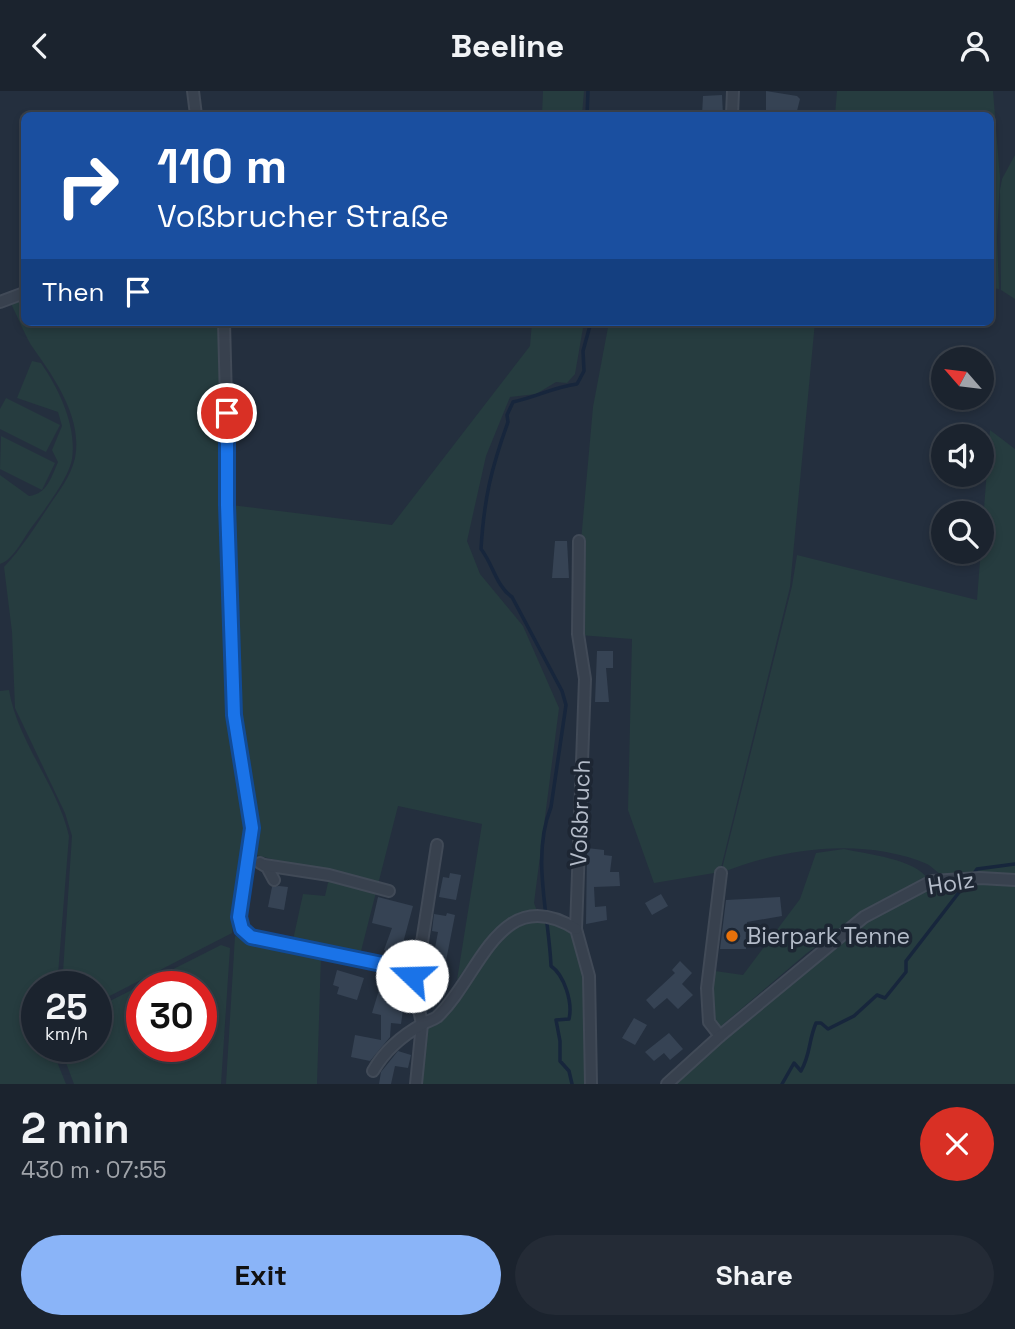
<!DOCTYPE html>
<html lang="en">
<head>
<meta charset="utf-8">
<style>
	:root { --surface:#1b232e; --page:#242b36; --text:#f1f3f6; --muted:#a0a4aa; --line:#39404a; --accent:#8ab4f8 }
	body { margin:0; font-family:"Space Grotesk",sans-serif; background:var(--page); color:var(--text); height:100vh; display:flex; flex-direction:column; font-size:26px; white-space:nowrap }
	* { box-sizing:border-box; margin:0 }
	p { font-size:23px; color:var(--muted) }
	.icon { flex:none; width:38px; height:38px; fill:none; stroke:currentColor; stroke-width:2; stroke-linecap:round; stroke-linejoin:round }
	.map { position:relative; height:993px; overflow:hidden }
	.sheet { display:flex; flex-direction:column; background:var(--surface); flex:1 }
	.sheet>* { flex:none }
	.banner { position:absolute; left:21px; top:21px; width:973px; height:214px; border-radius:10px; box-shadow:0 4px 10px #0003,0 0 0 2px var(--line); background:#1a4fa0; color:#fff; overflow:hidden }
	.needle { width:46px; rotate:298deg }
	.buttons { position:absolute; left:931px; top:256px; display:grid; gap:14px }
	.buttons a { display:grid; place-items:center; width:63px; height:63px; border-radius:50%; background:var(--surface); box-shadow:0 4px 10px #0003,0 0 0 2px var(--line); font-size:35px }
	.speed { position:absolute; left:21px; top:880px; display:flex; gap:14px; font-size:35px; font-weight:700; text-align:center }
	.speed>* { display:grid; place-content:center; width:91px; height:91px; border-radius:50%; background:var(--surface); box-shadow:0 4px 10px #0003,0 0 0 2px var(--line); line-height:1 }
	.speed small { font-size:18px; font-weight:400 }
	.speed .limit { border:10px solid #d22; background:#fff; color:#111 }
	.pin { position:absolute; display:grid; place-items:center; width:60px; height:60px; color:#fff; margin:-30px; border:4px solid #fff; border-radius:50%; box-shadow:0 2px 7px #0007 }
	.me { position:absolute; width:77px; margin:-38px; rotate:291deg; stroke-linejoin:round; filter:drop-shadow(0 0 5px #0008) }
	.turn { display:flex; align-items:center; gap:24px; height:147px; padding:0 21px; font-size:32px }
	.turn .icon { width:91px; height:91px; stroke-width:2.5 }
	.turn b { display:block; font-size:49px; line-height:60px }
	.then { display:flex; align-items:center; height:66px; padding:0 21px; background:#0003; gap:14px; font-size:26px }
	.round { display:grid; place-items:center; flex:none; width:74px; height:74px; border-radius:37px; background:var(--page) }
	.head { display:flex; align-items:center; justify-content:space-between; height:119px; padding:0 21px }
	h1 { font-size:42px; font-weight:700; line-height:52px }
	.action { display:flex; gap:14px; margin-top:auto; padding:14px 21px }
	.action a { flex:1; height:80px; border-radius:42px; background:var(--accent); color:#111; font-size:28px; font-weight:700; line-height:80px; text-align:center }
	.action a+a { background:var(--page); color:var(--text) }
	header { display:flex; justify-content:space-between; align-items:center; height:91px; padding:0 21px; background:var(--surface); font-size:32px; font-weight:700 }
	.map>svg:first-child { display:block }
	.green { fill:#263c3f; fill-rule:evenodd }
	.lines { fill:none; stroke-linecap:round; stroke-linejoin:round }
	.stream { stroke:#17263c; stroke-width:3.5 }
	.building { fill:#364354 }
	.minor-casing { stroke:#414a57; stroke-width:14 }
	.minor { stroke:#38414e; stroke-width:10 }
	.route-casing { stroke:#114b97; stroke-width:18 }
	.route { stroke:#1a73e8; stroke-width:12 }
	.food-dot { fill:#e8710a; stroke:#1d2633; stroke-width:2.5 }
	.labels { text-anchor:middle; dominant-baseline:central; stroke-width:7; stroke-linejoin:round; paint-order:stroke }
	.street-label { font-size:23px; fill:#b4bcc9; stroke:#1d2633 }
	.poi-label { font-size:23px; fill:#b4bcc9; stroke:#1d2633; text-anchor:start }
</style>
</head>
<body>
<header><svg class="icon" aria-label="back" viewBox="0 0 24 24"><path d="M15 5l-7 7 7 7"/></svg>Beeline<svg class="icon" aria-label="person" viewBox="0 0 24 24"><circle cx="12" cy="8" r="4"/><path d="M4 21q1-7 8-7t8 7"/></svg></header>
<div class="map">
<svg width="1015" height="993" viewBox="0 0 1015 993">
	<rect width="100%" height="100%" fill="#242f3e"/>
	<g class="green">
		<polygon points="543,0 584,0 582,24 542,24"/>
		<polygon points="837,0 993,0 1000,87 997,147 999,198 991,197 990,24 835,24"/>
		<polygon points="1015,64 1015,208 1001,199 1000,99 1002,88"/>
		<path d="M 24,206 L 24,231 L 219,231 L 228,609 L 245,727 L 232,842 L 96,912 L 96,896 L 62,896 L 72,745 L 65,722 L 15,617 L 12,541 L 4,476 C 22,457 35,436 49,415 C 59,400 71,385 75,367 C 83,326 53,285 31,254 C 24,242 17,224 10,211 Z"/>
		<path d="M 532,231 L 584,231 L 575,283 L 567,292 L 556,291 L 536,303 L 510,306 L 486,365 L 467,450 L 480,483 L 523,535 L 559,617 L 534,812 L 537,820 C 496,828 480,858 457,889 L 482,733 L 398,715 L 360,864 L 293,849 L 303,803 L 325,805 L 330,783 L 252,763 L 238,618 L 231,414 L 392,434 L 530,255 Z"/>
		<polygon points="609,231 815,231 790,496 720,781 654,792 628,719 632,548 579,544 581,450 593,316"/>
		<path d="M 32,270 L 41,272 C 59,298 77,335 72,368 C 69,387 43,421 31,437 C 23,448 13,469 0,473 L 0,384 L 29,405 C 47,403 51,387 58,371 L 52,359 L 62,335 L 58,321 L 17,307 Z"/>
		<polygon points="6,307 60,334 46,361 0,338 0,318"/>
		<path d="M 990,339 L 1015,358 L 1015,785 C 996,782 958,790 945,786 C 938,783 933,776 927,773 C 863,746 783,757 721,782 L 792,495 L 797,464 L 977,509 Z"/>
		<polygon points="1,345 55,372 42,399 0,378"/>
		<path d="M 9,599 C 18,652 57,693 69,745 L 57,896 L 37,896 L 37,956 L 51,956 L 66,993 L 0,993 L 0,600 Z"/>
		<path d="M 844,758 C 867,763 915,768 928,788 L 863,822 L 807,862 L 720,936 L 713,935 L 708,879 L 743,884 L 800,808 L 816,762 Z"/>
		<polygon points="1015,791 1015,993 672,993 865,828 933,792"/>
		<path d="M 545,828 C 555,834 569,838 576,848 C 590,871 588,962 590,993 L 419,993 L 428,936 L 497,845 L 516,832 Z"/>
		<polygon points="235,845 321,864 317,993 226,993"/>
		<path d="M 221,854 L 230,857 L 221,993 L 74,993 L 60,956 L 96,956 L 96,917 ZM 142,896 L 201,896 L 201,956 L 142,956 Z"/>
	</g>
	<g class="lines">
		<g class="stream">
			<polyline points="587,24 588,0"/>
			<polyline points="972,785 977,778 1015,773"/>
			<path d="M 572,993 L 569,980 L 560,970 L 560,950 L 556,929 L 569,928 C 573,911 564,884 551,875 C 549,824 531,765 551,716 L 566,614 L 562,600 L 512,506 C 496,495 493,473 481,458 C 484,408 491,378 508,331 L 507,324 L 513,311 C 536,306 554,296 577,293 L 584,280 L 583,260 L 591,231"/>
			<path d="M 782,993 L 794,972 L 801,980 C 811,962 808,951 816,932 L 821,932 L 828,938 L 854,925 L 877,904 L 885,907 L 906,881 L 906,870 L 967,791"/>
		</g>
	</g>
	<g class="building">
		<polygon points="766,0 797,5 800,8 796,24 766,24"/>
		<polygon points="722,4 723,24 702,24 703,5"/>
		<polygon points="555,450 567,450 569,487 552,487"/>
		<polygon points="597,560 613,560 613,577 606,577 609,611 595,611"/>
		<polygon points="587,757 604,759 604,764 612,765 610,781 619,781 620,795 594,796 595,816 606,815 607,829 586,833"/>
		<polygon points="450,782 461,784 456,809 439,806 443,786 449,787"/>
		<polygon points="279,795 288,796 284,819 268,816 272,796"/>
		<polygon points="661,803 668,815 652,824 645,812"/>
		<polygon points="378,806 413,815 403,852 413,855 408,868 384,859 392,837 372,832"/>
		<polygon points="780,806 782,825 747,831 746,858 720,858 726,809"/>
		<polygon points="447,822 455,824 444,880 439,879 434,896 421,891 425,881 430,883 438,841 432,840 434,823 446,825"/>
		<polygon points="680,870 692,882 682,893 693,904 678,918 667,907 654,918 646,909 675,882 672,879"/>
		<polygon points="337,879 364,887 357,909 337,903 339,896 333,894"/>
		<polygon points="379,899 392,903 389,914 403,919 401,933 391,932 390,946 370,970 351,966 355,944 381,949 381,924 372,922"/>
		<polygon points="634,927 647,934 635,954 622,947"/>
		<polygon points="669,942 683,958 670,969 664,962 654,970 645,961"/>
		<polygon points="398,960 411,964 408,977 395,975 391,993 379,993 381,981"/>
	</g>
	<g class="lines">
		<defs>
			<g id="minor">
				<polyline points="193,0 196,24"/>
				<polyline points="732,24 733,0"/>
				<polyline points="0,211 24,202"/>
				<polyline points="224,231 234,624 252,737 239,826 242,838 252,846 401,877 412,885 422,933 416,993"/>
				<polyline points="579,450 578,543 585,588 576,838 589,885 591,993"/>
				<polyline points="260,772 267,776 274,789"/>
				<polyline points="264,774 329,784 389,800"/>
				<polyline points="412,885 418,877 437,754"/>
				<polyline points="720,945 709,931 707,897 721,782"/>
				<path d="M 373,980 C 385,959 401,945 423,933 C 427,930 433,929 437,926 C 480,886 499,790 576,838"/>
				<polyline points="667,993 720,945 864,826 932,790 980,787 1015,789"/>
			</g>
		</defs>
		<use href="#minor" class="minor-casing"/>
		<use href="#minor" class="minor"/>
	</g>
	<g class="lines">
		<defs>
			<polyline id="route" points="227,322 227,414 234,624 252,737 239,826 242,838 251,846 401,877 412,885"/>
		</defs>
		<use href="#route" class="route-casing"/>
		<use href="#route" class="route"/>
	</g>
	<circle class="food-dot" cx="732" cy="845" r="7"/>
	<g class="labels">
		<g class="street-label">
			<text transform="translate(580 722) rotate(-88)">Voßbruch</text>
			<text transform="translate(951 792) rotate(-9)">Holz</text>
		</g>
		<g class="poi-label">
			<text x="746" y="845">Bierpark Tenne</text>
		</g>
	</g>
</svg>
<div class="buttons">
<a><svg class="needle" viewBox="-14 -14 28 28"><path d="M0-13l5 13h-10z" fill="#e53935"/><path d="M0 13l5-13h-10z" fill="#a0a4aa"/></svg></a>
<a><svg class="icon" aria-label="sound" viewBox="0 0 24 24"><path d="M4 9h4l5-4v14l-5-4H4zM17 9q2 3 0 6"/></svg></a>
<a><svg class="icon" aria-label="search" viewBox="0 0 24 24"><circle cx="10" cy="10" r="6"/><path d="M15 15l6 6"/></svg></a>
</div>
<div class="speed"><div>25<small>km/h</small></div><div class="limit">30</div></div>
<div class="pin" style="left:227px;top:322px;background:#d93025"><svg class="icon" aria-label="arrive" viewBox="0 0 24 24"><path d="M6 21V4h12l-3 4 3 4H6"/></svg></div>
<svg class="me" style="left:412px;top:885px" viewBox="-20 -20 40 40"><circle r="19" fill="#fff"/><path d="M0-13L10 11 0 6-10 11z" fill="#1a73e8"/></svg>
<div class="banner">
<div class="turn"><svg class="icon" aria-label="right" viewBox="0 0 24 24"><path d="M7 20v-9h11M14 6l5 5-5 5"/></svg><div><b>110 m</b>Voßbrucher Straße</div></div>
<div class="then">Then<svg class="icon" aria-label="arrive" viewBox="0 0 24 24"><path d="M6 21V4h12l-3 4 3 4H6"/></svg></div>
</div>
</div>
<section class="sheet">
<div class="head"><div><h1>2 min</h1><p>430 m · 07:55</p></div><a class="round" style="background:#d93025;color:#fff"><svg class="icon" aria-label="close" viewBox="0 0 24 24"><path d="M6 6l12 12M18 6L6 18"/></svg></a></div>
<div class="action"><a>Exit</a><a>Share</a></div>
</section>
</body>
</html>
